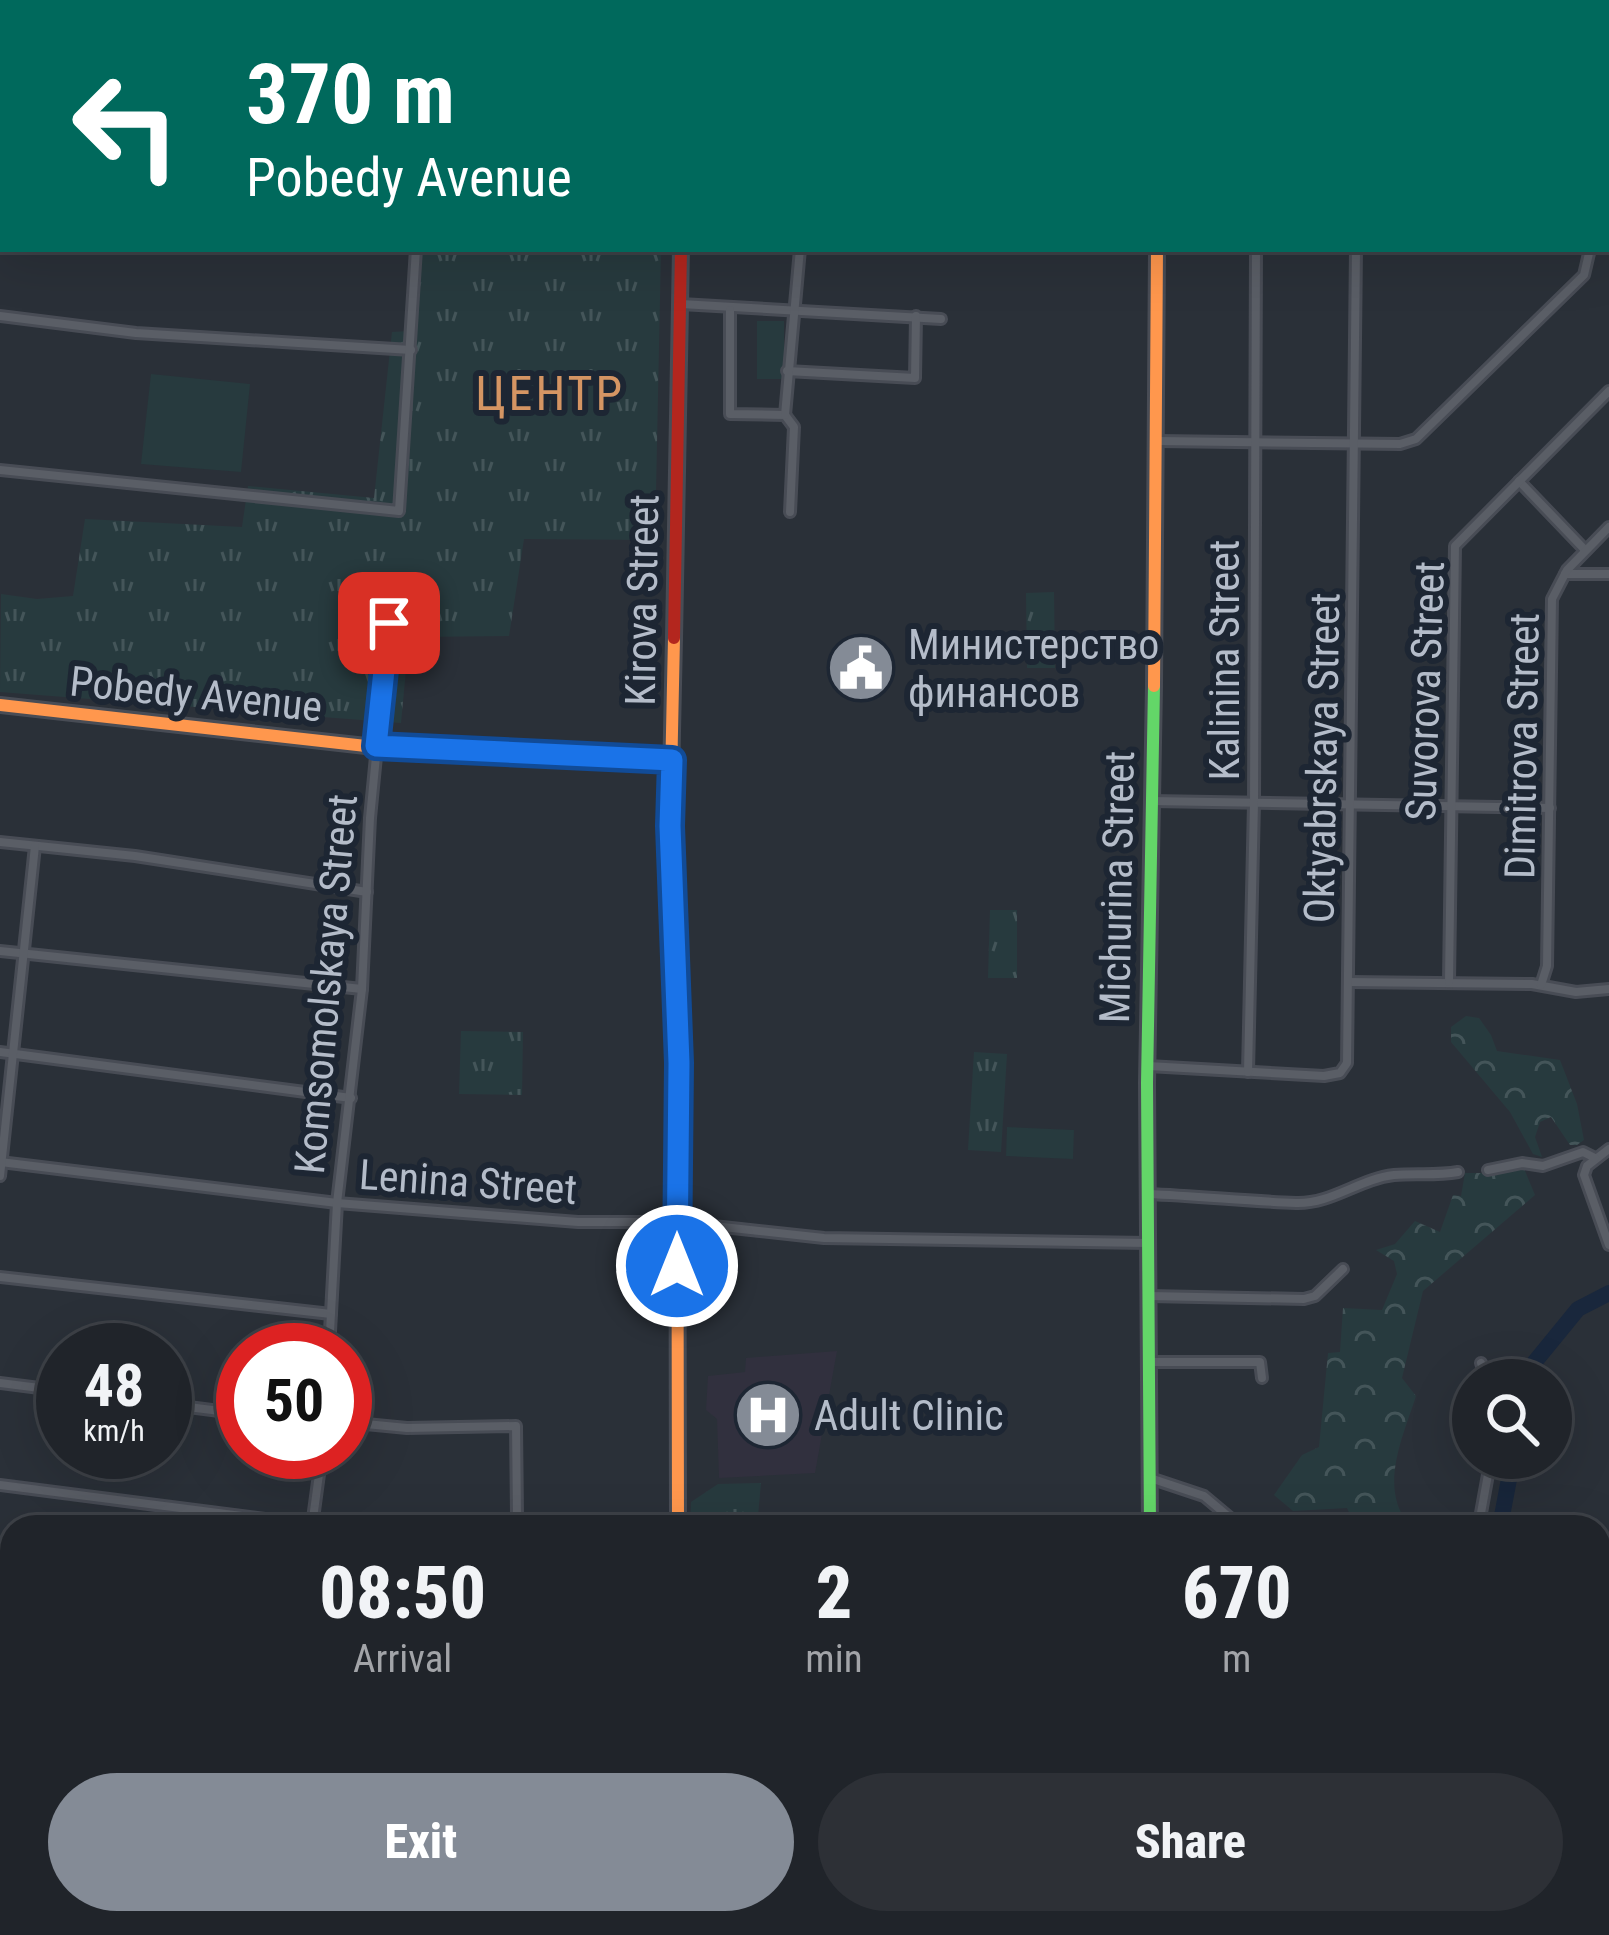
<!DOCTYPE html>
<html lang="en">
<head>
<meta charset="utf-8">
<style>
	:root { --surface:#20242a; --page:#2d3036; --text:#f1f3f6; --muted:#a2a4a8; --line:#3d4147; --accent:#848b96 }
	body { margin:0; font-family:"Roboto Condensed",sans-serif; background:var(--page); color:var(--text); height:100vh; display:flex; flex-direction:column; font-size:45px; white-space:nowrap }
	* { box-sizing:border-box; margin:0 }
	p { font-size:39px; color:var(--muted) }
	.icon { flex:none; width:66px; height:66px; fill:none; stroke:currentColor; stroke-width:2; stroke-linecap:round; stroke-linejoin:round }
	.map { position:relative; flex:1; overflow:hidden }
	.sheet { position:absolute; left:0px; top:1515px; width:1611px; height:420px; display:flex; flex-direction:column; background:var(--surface); border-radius:36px 36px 0 0; box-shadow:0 12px 48px #0002,0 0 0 3px var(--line) }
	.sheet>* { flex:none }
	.top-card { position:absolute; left:0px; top:0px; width:1611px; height:252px; box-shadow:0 12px 48px #0002,0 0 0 3px var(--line); background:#00695c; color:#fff; overflow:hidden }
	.controls { position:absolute; left:1452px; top:1359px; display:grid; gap:24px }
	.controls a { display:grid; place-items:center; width:120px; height:120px; border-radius:50%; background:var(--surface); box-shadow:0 12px 48px #0002,0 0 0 3px var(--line); font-size:60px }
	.speed { position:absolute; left:36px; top:1323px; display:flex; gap:24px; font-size:60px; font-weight:700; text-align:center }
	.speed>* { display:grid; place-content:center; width:156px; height:156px; border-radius:50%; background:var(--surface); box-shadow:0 12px 48px #0002,0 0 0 3px var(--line); line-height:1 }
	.speed small { font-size:30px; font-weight:400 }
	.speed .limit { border:18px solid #d22; background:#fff; color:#111 }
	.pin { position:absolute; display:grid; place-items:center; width:102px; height:102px; color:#fff; margin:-51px; border-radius:24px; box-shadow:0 6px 18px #0006 }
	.me { position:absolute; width:132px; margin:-66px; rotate:0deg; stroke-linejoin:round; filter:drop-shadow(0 0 9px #0008) }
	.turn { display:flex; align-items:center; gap:42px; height:252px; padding:0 48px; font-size:54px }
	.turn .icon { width:156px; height:156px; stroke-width:2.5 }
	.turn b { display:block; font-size:84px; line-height:102px }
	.eta { display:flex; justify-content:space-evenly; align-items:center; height:204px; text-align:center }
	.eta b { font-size:72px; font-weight:800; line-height:84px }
	.cta { display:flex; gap:24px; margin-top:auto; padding:24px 48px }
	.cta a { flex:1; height:138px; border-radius:72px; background:var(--accent); color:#fff; font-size:48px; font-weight:800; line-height:138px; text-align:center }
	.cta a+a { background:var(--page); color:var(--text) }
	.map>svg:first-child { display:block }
	.medical { fill:#31303e }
	.forest { fill:url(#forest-crowns) }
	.park { fill:url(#park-tufts) }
	.garden { fill:#273a3e }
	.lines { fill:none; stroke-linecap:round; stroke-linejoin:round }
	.river { stroke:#19273c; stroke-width:16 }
	.street-casing { stroke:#484c55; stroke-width:14 }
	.fast-casing { stroke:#484c55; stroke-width:18 }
	.slow-casing { stroke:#484c55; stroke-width:18 }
	.jam-casing { stroke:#484c55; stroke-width:18 }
	.street { stroke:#5a5e66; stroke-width:8 }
	.fast { stroke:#63d668; stroke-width:12 }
	.slow { stroke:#ff974d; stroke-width:12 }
	.jam { stroke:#b3261e; stroke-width:12 }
	.route-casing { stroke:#114b97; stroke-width:30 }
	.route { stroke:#1a73e8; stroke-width:21 }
	.labels { text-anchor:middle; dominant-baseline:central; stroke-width:12; stroke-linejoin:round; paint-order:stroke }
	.street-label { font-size:42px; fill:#b4bcc9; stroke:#1d2633 }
	.poi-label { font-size:42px; fill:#b4bcc9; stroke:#1d2633; text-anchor:start }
	.quarter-label { font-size:48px; letter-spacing:3px; fill:#d59563; stroke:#1d2633 }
</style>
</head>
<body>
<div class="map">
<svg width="1609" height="1935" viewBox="0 0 1609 1935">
	<defs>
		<pattern id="forest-crowns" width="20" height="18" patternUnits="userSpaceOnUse" patternTransform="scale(3)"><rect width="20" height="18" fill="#273a3e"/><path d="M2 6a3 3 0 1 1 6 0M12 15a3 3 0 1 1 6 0" fill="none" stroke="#445559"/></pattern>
		<pattern id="park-tufts" width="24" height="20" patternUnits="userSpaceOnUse" patternTransform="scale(3)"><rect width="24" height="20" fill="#273a3e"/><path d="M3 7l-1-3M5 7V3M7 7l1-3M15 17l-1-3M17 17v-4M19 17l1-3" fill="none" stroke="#445559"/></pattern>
	</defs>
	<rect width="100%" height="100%" fill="#2a3038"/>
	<polygon class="medical" points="837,1351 815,1473 719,1478 717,1419 706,1410 708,1376 745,1372 746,1358"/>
	<g class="forest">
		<polygon points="1466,1016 1479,1018 1491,1035 1497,1051 1560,1060 1577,1104 1584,1140 1577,1145 1570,1145 1551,1117 1540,1122 1535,1137 1542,1157 1533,1154 1510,1112 1451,1042 1451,1027"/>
		<path d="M 1523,1166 L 1535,1195 L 1423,1291 L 1402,1378 L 1416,1396 C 1403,1437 1377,1490 1411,1527 L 1356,1527 L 1347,1508 L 1293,1511 L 1274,1495 L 1302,1455 L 1319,1447 L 1328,1353 L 1340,1352 L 1343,1308 L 1382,1310 L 1397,1274 L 1394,1261 L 1376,1250 L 1395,1244 L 1415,1221 L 1440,1232 L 1453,1195 L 1461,1196 L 1465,1173 L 1498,1173 Z"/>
	</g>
	<g class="park">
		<polygon points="419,249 661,249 655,540 524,539 509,636 409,637 401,723 0,692 1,594 37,599 73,596 85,519 242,527 248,486 374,498 392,332 409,331"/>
		<polygon points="1054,592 1055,668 1027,668 1026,593"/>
		<polygon points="990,910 1017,910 1017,978 988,978"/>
		<polygon points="461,1031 523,1032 522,1095 459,1094"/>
		<polygon points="974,1052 1007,1054 1001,1152 968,1150"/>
		<polygon points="761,1483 757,1527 690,1527 691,1502 718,1484"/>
	</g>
	<g class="garden">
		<rect x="757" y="321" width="27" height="58"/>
		<polygon points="151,374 250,384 241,472 141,464"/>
		<polygon points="1007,1127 1074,1130 1073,1159 1006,1156"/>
	</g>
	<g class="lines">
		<g class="river">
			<polyline points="1520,1380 1578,1309 1609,1293"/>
			<polyline points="1504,1527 1502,1516 1513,1458"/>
			<polyline points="1599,1636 1609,1646"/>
		</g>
		<defs>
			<g id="street">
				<polyline points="1161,0 1161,3"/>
				<polyline points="1587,3 1587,0"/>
				<polyline points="1608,9 1609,9"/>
				<polyline points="1608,106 1609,106"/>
				<polyline points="681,304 941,319"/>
				<polyline points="730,310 730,414 785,415 794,427 790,512"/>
				<polyline points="0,316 136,333 411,350"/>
				<polyline points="787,371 915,378 916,316"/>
				<polyline points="785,415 800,249"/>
				<polyline points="1158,441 1400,444 1416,439 1584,275 1590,249"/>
				<polyline points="0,470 399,511 416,249"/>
				<polyline points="1519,481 1585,550"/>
				<polyline points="1565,574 1609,574"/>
				<polyline points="1151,801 1550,808"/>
				<polyline points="0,842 135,856 367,892"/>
				<polyline points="0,951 362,989"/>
				<polyline points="1349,982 1532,984 1576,992 1609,989"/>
				<polyline points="1449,982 1455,546 1609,391"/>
				<polyline points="1541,985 1547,966 1552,599 1567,570 1609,527"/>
				<polyline points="0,1052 351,1098"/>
				<polyline points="1148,1066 1324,1076 1340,1073 1347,1063 1356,249"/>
				<polyline points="1248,1072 1254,803 1256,249"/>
				<polyline points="1609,1149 1587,1166 1584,1175 1609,1245"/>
				<polyline points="0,1162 337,1203 578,1222 677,1222 824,1238 1148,1243"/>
				<polyline points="1488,1170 1522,1163 1543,1166 1583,1152 1595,1158"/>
				<polyline points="0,1176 35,846"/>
				<path d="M 1148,1194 C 1197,1196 1247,1201 1296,1203 C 1332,1204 1359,1179 1394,1175 C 1415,1173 1436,1176 1458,1172"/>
				<polyline points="0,1277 331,1314"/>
				<polyline points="1149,1296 1304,1299 1315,1296 1343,1269"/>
				<polyline points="329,1350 337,1203 362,989 370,818 389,623"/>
				<polyline points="1150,1362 1260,1362 1262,1378"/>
				<polyline points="1481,1363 1488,1380"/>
				<polyline points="0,1383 63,1391"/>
				<polyline points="165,1404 243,1414"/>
				<polyline points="345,1422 407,1428 516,1426 517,1515"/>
				<polyline points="1150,1478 1204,1496 1241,1527"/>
				<polyline points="0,1485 312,1525"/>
				<polyline points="312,1526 322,1452"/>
				<polyline points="1483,1527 1481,1513 1491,1458"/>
				<polyline points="0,1592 12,1594"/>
				<polyline points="0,1706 12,1707"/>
				<polyline points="1599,1762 1609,1772"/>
				<polyline points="0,1911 12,1915"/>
				<polyline points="223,1923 223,1935"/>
				<polyline points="413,1923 434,1935"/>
				<polyline points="960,1923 977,1928 977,1935"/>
				<polyline points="1139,1923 1301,1935"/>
				<polyline points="17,1935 20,1923"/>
				<polyline points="482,1935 489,1923"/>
				<polyline points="775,1935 776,1923"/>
				<polyline points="893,1935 894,1925 907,1923"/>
				<polyline points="1466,1935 1470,1923"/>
				<polyline points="1541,1935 1546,1923"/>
			</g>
			<g id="fast">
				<polyline points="0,133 3,133"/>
				<polyline points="1150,1527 1147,1083 1154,686"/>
			</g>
			<g id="slow">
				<polyline points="688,0 688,3"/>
				<polyline points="674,638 670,826 677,961 678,1527"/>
				<polyline points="1154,686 1157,249"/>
				<polyline points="0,705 366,746 672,760"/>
				<polyline points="0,1779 12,1789"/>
			</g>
			<g id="jam">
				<polyline points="1608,208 1609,208"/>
				<polyline points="674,638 681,249"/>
				<polyline points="229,1923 249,1935"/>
				<polyline points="654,1935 655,1923"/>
				<polyline points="1121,1935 1123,1923"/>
			</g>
		</defs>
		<use href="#street" class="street-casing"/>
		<use href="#fast" class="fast-casing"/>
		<use href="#slow" class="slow-casing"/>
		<use href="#jam" class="jam-casing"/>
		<use href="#street" class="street"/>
		<use href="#fast" class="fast"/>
		<use href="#slow" class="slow"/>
		<use href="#jam" class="jam"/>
	</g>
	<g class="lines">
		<defs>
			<polyline id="route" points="389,623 376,746 672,760 670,826 679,1063 677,1266"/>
		</defs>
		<use href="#route" class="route-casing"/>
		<use href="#route" class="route"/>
	</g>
	<defs>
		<symbol id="civic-disc" viewBox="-11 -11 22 22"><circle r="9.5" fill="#848b96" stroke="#1d2633"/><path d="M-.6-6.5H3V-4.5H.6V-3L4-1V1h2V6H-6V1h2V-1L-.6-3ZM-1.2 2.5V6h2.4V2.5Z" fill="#fff"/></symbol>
		<symbol id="hospital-disc" viewBox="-11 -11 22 22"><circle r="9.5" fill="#848b96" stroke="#1d2633"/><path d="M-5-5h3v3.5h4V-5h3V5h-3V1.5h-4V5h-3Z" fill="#fff"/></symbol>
	</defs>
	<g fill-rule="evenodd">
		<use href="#civic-disc" x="823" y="630" width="76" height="76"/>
		<use href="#hospital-disc" x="730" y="1377" width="76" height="76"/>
	</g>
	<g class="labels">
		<g class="street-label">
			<text transform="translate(642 600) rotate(-89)">Kirova Street</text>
			<text transform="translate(1224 660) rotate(-90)">Kalinina Street</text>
			<text transform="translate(1425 691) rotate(-88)">Suvorova Street</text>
			<text transform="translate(196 694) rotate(6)">Pobedy Avenue</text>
			<text transform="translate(1522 746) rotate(-89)">Dimitrova Street</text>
			<text transform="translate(1322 758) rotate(-89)">Oktyabrskaya Street</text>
			<text transform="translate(1117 887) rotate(-89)">Michurina Street</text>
			<text transform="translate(326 984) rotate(-85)">Komsomolskaya Street</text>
			<text transform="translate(468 1182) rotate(4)">Lenina Street</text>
		</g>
		<g class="poi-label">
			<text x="908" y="644">Министерство<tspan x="908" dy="48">финансов</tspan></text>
			<text x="814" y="1415">Adult Clinic</text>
		</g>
		<g class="quarter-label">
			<text x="550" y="393">ЦЕНТР</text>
		</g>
	</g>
</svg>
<div class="controls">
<a><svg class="icon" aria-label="search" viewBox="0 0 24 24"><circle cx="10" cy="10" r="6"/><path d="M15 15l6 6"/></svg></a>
</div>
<div class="speed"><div>48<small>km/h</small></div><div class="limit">50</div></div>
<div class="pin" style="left:389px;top:623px;background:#d93025"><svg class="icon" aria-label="arrive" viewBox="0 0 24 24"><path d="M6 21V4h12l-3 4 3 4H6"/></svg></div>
<svg class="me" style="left:677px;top:1266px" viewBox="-20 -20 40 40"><circle r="17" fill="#1a73e8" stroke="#fff" stroke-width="3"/><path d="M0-11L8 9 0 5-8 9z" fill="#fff"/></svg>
<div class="top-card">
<div class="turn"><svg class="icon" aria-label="left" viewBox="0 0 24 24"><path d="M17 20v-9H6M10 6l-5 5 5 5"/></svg><div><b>370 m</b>Pobedy Avenue</div></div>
</div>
<section class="sheet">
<div class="eta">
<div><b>08:50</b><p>Arrival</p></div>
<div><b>2</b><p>min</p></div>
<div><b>670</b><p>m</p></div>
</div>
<div class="cta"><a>Exit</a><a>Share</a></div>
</section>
</div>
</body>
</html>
